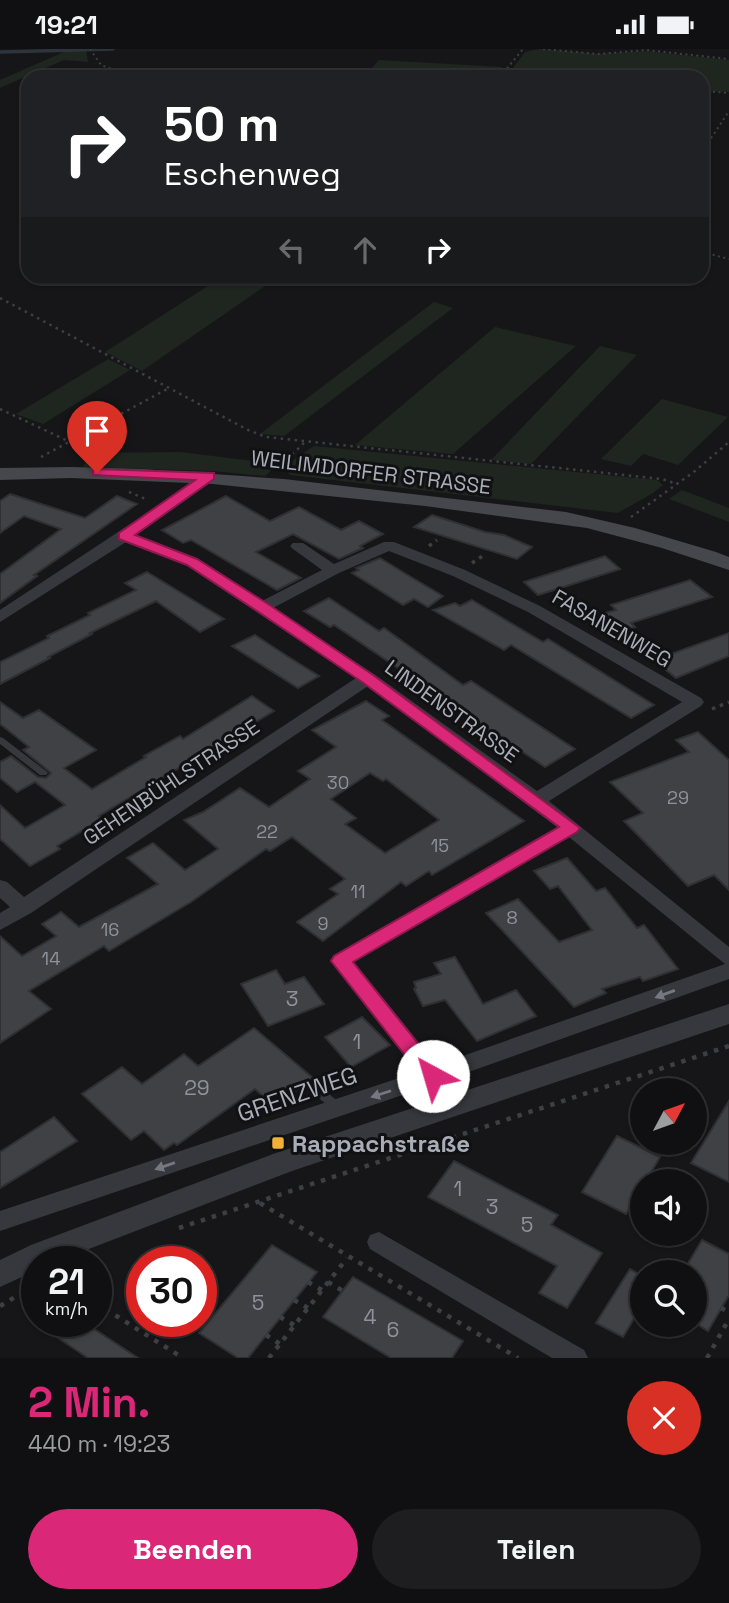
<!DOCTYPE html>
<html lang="de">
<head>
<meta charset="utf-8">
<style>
	:root { --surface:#101012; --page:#1e1e20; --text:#f1f3f6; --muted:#9c9d9f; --line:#303032; --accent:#db2777 }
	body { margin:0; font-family:"Space Grotesk",sans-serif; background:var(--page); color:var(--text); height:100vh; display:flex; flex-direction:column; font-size:26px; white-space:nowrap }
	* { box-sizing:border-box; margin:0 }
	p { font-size:23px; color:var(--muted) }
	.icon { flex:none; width:38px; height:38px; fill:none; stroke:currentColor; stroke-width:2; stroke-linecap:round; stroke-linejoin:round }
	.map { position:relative; height:1309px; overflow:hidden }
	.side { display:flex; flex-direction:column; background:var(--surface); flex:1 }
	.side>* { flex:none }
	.guide { position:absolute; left:21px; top:21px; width:688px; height:214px; border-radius:21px; box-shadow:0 2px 5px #0004,0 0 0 2px var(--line); background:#202124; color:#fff; overflow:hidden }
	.needle { width:46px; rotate:49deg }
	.fabs { position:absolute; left:630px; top:1029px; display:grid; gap:14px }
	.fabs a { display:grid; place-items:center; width:77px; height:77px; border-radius:50%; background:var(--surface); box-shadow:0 2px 5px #0004,0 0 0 2px var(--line); font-size:35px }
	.speed { position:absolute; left:21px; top:1197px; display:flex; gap:14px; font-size:35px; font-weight:700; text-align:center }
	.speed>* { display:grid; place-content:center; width:91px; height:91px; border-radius:50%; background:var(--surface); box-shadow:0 2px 5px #0004,0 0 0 2px var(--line); line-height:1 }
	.speed small { font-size:18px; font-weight:400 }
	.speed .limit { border:10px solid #d22; background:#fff; color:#111 }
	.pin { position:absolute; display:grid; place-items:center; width:60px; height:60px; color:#fff; margin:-72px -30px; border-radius:50% 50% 50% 0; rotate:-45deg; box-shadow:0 0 7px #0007 }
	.pin .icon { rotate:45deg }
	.me { position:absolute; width:77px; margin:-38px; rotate:321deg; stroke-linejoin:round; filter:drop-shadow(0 0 5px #0008) }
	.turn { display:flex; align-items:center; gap:24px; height:147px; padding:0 28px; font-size:32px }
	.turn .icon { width:91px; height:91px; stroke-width:2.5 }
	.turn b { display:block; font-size:49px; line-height:60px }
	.lanes { display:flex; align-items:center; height:66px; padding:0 28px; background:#0003; justify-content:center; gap:35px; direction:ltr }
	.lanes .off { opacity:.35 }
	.round { display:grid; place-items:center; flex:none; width:74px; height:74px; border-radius:37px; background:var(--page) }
	.headline { display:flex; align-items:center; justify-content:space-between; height:119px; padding:0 28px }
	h1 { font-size:42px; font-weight:700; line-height:52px; color:var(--accent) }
	.button { display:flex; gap:14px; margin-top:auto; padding:14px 28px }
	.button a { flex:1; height:80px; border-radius:42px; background:var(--accent); color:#fff; font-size:28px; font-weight:700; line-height:80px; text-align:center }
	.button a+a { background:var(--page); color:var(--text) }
	.status { display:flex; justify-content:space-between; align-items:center; height:49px; padding:0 35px; background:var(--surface); direction:ltr }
	.status svg { height:19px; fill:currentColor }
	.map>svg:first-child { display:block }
	.green { fill:#1e261f }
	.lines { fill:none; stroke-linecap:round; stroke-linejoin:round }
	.stream { stroke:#2c353c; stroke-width:3.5 }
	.building { fill:#404145; stroke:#303034; stroke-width:2; fill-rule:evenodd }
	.path-far3 { stroke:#3d3f44; stroke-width:2; stroke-dasharray:2 3.5; stroke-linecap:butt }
	.path-far2 { stroke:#3d3f44; stroke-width:2.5; stroke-dasharray:2.5 4.5; stroke-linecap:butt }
	.path-far1 { stroke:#3d3f44; stroke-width:3.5; stroke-dasharray:3.5 5; stroke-linecap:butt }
	.path { stroke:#3d3f44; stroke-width:4.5; stroke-dasharray:4.5 7; stroke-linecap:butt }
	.service { fill:#37383d; fill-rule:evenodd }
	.minor { fill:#37383d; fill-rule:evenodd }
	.tertiary { fill:#37383d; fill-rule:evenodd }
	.secondary { fill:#45474d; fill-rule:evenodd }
	.oneway { fill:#757881 }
	.route { fill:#db2777; stroke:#8e194d; stroke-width:2 }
	.poi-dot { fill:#f2b134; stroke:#111113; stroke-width:2.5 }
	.labels { text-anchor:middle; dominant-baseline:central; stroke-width:6; stroke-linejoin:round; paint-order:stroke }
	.number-label { font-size:18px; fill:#8e929b }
	.street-label { font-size:21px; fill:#a8adb8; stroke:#111113 }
	.near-number-label { font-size:21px; fill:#8e929b }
	.near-street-label { font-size:24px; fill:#a8adb8; stroke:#111113 }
	.near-poi-label { font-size:24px; font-weight:bold; fill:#a8adb8; stroke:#111113; text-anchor:start }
</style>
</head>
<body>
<div class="status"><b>19:21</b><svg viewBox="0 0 49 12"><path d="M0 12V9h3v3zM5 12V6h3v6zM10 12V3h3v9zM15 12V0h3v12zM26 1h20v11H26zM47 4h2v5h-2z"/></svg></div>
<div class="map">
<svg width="729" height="1309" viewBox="0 0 729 1309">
	<rect width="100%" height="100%" fill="#161618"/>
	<g class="green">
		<polygon points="540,0 598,5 646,2 729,11 729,43 702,42 702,28 507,27 525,3"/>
		<polygon points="86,1 88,13 64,11 0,39 0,31 66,2"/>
		<polygon points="379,11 502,18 497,27 484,28 370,21"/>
		<polygon points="222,228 278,228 142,322 105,303"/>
		<polygon points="434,253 453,259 284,387 260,385"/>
		<polygon points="495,278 576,297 453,405 355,396"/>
		<polygon points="600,297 637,306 531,415 491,411"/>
		<polygon points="108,310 130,321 43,375 16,365"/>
		<polygon points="662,350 728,368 678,416 643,405 631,417 601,410"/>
		<polygon points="314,397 657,431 663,436 653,444 618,464 290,426 285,420 293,411"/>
		<polygon points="180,403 279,415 265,427 212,422 83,418 90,404"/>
		<polygon points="682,441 729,459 729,473 669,450"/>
	</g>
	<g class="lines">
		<polyline class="stream" points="0,3 113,0"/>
	</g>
	<g class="building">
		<polygon points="10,445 85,469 117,447 137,455 34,526 37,527 0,554 0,525 61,480 24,467 0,484 0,452"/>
		<polygon points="226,447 270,472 299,458 341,481 359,472 383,485 360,497 363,499 339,510 293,485 256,503 301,529 277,541 191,491 183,494 162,481"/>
		<polygon points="432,466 485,483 504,486 532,498 517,510 414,478"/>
		<polygon points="605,507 620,520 538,546 524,533"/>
		<polygon points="380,509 406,525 443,547 428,558 414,550 403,556 352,524 359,521 356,519"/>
		<polygon points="147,523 224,570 200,583 156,552 90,584 92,585 48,608 50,609 0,635 0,613 49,589 47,587 90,566 88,564 136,541 125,534"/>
		<polygon points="690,531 712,548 631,574 635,578 611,586 591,568 616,561 611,556"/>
		<polygon points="329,549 379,582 384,579 463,636 471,632 575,700 545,718 334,576 330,578 304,562"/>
		<polygon points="472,551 543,593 548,590 654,656 631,669 511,596 504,601 433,561 455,554 460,557"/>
		<polygon points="729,584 729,607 676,629 654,611"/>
		<polygon points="255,586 287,607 319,627 298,639 232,597"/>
		<polygon points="252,647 274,662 99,767 102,770 57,797 60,800 30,817 0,790 0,756 25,779 65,756 35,733 17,743 0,729 0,713 11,707 38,728 46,729 51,724 23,701 29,698 0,675 0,653 23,669 39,661 96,701 64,719 92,740 146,708 144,707 180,687 183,690"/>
		<path d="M 366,652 L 389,667 L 382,671 L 524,772 L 432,826 L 429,822 L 406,837 L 401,833 L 323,892 L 297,873 L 338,845 L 330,840 L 345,830 L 292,788 L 270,802 L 266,800 L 191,853 L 109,902 L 104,897 L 29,942 L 51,960 L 0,994 L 0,887 L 22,907 L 56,887 L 42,875 L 61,863 L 79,878 L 158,835 L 127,809 L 153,794 L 185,821 L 218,800 L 184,771 L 203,763 L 240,739 L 269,758 L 310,730 L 298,722 L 336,698 L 312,681 ZM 370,724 L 383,732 L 386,730 L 439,771 L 385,804 L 345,775 L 356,769 L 331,750 Z"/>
		<polygon points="698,683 729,711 729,841 714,826 688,837 624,772 643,764 610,733 689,703 676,691"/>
		<polygon points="567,809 596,842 605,839 637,879 644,876 678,920 643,932 640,928 602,940 606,944 574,958 486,864 518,850 559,893 592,881 558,837 550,840 534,822"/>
		<polygon points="455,908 483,955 516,941 536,967 477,992 445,951 423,957 414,940 416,939 414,933 441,925 434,914"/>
		<polygon points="276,921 285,935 304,928 324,955 268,977 241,935"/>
		<polygon points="362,968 390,996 351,1018 325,988"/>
		<polygon points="254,979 313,1029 274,1057 255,1040 177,1096 174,1094 164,1101 144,1082 131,1091 82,1045 122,1018 142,1035 184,1005 198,1017"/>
		<polygon points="729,1052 729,1133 691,1114"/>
		<polygon points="54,1068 77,1092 0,1139 0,1103"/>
		<polygon points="617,1087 660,1108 646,1132 642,1132 642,1138 626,1165 582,1143"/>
		<polygon points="454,1112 558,1166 551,1176 602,1204 567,1259 539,1244 557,1217 428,1148"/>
		<polygon points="702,1191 729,1205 729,1246 708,1282 695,1274 695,1223 683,1223"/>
		<polygon points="272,1196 317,1223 248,1309 238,1309 199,1284"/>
		<polygon points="630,1220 642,1227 642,1256 623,1288 596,1274"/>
		<polygon points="353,1228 463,1292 452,1309 391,1309 323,1268"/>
		<polygon points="33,1272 82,1272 138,1309 88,1309"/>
	</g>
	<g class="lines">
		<g class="path-far3">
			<polyline points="90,0 101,16 134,28"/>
			<polyline points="543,0 598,5 646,1 729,10"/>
			<polyline points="121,23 213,26 329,20 462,28"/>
			<polyline points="500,28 523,0"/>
			<polyline points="702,42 729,44"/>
			<polyline points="702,103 729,62"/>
			<polyline points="702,203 729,210"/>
		</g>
		<g class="path-far2">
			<polyline points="0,249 248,381 266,388 662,430 677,435"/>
			<polyline points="0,360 68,392"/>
			<polyline points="41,408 169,339"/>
			<polyline points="277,420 306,392"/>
			<polyline points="129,443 148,451"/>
			<polyline points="631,468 695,422 729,393"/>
		</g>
		<g class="path-far1">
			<polyline points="429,497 437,491"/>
			<polyline points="472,514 484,506"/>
			<polyline points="712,660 729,653"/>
		</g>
		<g class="path">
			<polyline points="260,1154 518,1309"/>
			<polyline points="179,1179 729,997"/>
			<polyline points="308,1233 322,1241"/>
			<polyline points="328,1233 343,1242"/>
			<polyline points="294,1251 308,1259"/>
			<polyline points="96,1254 183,1309"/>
			<polyline points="0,1257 37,1235"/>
			<polyline points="721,1259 729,1263"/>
			<polyline points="280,1268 294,1276"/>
			<polyline points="266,1286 280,1295"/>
			<polyline points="269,1309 347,1209"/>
			<polyline points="707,1309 729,1270"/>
		</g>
		<g class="service">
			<polygon points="0,688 3,689 46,722 48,724 46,726 40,726 0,695"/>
			<polygon points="312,1033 316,1034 341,1055 343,1058 341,1061 337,1063 333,1061 308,1040 306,1037 308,1034"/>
		</g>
		<g class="minor">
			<path d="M 209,423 L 216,427 L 214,430 L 136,486 L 198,510 L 262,552 L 322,521 L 293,500 L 290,497 L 293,494 L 303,494 L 334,515 L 384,493 L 394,493 L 465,521 L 540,557 L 701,649 L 704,653 L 701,657 L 549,752 L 729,898 L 729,930 L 441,1033 L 0,1182 L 0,1162 L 417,1023 L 334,916 L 331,911 L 334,906 L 557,778 L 368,637 L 31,864 L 0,881 L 0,864 L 10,858 L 0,849 L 0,831 L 7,833 L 24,848 L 356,629 L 186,516 L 126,493 L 0,573 L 0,561 ZM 389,502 L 453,527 L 528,563 L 682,653 L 537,742 L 374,625 L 273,559 L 339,524 ZM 569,788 L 725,915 L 437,1016 L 354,913 Z"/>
			<polygon points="379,1183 584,1301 588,1309 552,1309 370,1200 367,1193 370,1186"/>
		</g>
		<polygon class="tertiary" points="729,955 729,975 292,1122 55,1213 37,1213 37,1221 0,1238 0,1211 31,1196 273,1105"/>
		<polygon class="secondary" points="71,418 142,420 284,430 566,463 635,479 716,503 729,508 729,521 662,499 587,479 425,457 213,435 71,429 0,431 0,419"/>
	</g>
	<defs><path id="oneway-solid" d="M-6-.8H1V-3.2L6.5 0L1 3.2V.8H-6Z" transform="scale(1.75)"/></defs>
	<g class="oneway">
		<use href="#oneway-solid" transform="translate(665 945) rotate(160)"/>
		<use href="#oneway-solid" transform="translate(381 1045) rotate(162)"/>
		<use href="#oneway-solid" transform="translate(165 1117) rotate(161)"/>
	</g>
	<polygon class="route" points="97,420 214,424 214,430 135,486 197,510 268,555 373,626 580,779 577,783 353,913 440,1022 443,1027 440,1033 433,1035 426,1033 331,912 334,907 559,778 362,633 257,562 187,516 119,490 119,484 195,431 93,426 93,421"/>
	<rect class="poi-dot" x="271" y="1087" width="14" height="14" rx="3.5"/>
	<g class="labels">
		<g class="number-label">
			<text x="338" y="733">30</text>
			<text x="678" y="748">29</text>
			<text x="267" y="782">22</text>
			<text x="440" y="796">15</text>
			<text x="358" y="842">11</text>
			<text x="512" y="868">8</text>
			<text x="323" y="874">9</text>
			<text x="110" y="880">16</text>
			<text x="51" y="909">14</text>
		</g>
		<g class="street-label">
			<text transform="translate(371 423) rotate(7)">WEILIMDORFER STRASSE</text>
			<text transform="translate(612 579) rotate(30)">FASANENWEG</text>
			<text transform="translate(452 662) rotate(36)">LINDENSTRASSE</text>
			<text transform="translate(171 733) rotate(-34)">GEHENBÜHLSTRASSE</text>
		</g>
		<g class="near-number-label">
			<text x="292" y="949">3</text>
			<text x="357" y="992">1</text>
			<text x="197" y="1038">29</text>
			<text x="458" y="1139">1</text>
			<text x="492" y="1157">3</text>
			<text x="527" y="1175">5</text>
			<text x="258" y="1253">5</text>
			<text x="370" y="1267">4</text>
			<text x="393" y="1280">6</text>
		</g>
		<g class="near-street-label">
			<text transform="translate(297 1045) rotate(-19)">GRENZWEG</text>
		</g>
		<g class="near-poi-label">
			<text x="292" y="1094">Rappachstraße</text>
		</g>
	</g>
</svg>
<div class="fabs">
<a><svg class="needle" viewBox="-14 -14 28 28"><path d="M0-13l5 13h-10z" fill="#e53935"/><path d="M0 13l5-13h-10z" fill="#9c9d9f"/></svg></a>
<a><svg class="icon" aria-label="sound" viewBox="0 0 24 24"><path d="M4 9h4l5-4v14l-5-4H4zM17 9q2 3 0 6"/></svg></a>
<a><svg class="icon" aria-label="search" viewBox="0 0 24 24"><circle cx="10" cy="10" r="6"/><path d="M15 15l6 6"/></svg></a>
</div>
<div class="speed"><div>21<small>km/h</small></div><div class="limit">30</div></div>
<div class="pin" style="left:97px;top:424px;background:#d93025"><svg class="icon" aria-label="arrive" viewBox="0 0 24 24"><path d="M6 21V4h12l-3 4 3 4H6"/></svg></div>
<svg class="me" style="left:433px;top:1027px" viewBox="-20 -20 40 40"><circle r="19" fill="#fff"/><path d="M0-13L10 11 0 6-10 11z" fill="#db2777"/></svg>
<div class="guide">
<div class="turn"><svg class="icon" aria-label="right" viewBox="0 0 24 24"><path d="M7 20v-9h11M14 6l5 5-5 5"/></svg><div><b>50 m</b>Eschenweg</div></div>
<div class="lanes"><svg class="icon off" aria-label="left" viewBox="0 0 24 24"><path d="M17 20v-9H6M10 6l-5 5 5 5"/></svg><svg class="icon off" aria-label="ahead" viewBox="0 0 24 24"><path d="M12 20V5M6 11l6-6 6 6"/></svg><svg class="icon" aria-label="right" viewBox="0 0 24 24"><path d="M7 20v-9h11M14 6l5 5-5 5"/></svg></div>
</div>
</div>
<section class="side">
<div class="headline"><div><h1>2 Min.</h1><p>440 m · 19:23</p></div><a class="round" style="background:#d93025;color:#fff"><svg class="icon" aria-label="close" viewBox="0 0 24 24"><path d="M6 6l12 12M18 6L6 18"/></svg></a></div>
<div class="button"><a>Beenden</a><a>Teilen</a></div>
</section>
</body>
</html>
